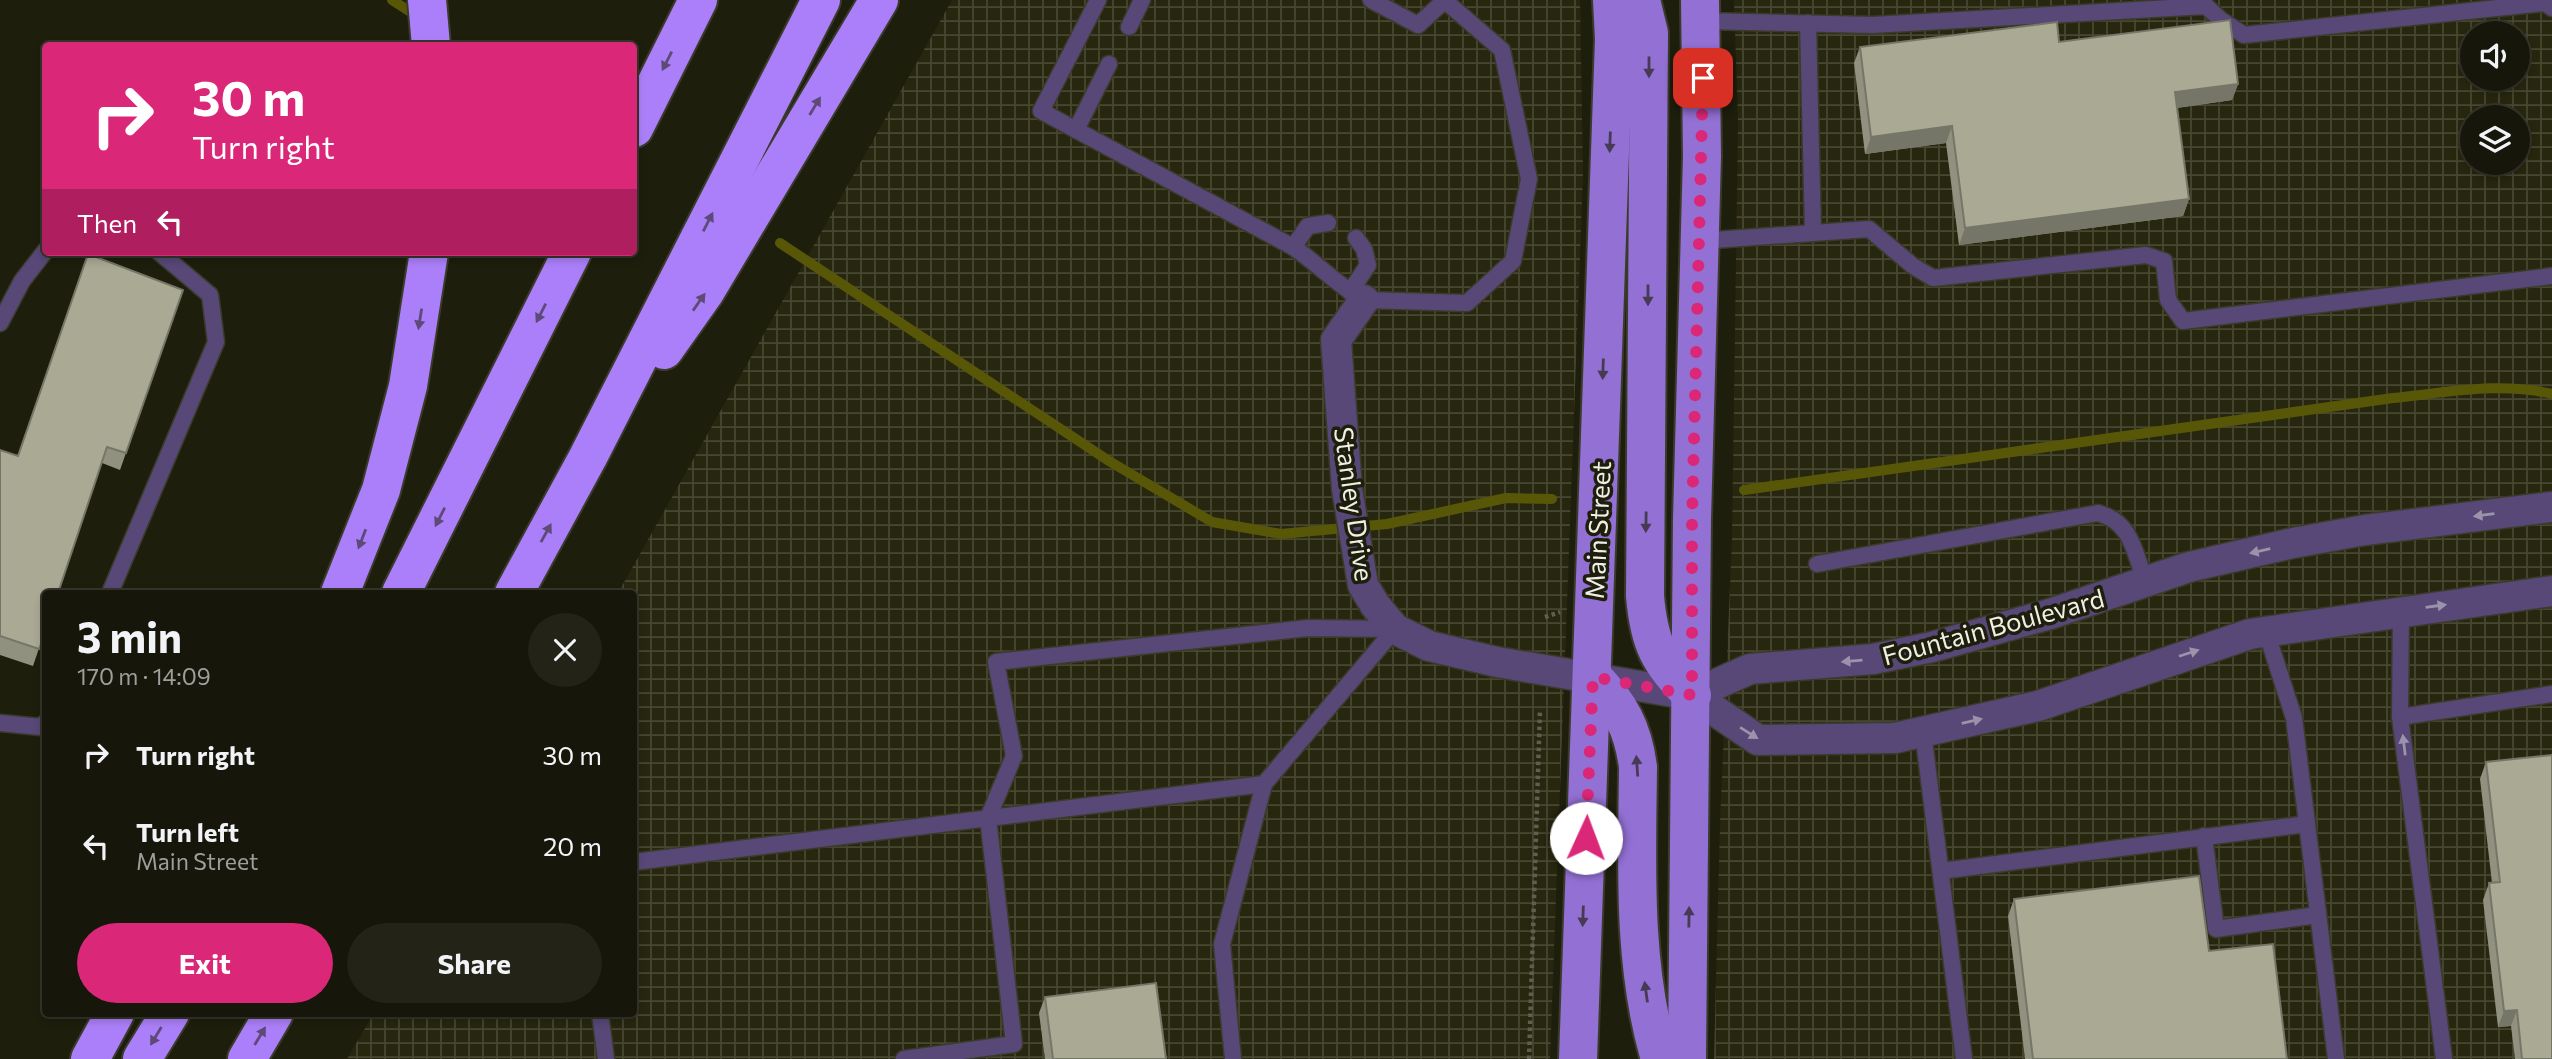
<!DOCTYPE html>
<html lang="en">
<head>
<meta charset="utf-8">
<style>
	:root { --surface:#16160a; --page:#232318; --text:#f1f3f6; --muted:#9e9f9c; --line:#35352b; --accent:#db2777 }
	body { margin:0; font-family:Commissioner,sans-serif; background:var(--page); color:var(--text); height:100vh; display:flex; flex-direction:column; font-size:26px; white-space:nowrap }
	* { box-sizing:border-box; margin:0 }
	p { font-size:23px; color:var(--muted) }
	.icon { flex:none; width:38px; height:38px; fill:none; stroke:currentColor; stroke-width:2; stroke-linecap:round; stroke-linejoin:round }
	.map { position:relative; flex:1; overflow:hidden }
	.sheet { position:absolute; left:42px; top:590px; width:595px; height:427px; display:flex; flex-direction:column; background:var(--surface); border-radius:7px; box-shadow:0 4px 10px #0003,0 0 0 2px var(--line) }
	.sheet>* { flex:none }
	.guide { position:absolute; left:42px; top:42px; width:595px; height:214px; border-radius:7px; box-shadow:0 4px 10px #0003,0 0 0 2px var(--line); background:#db2777; color:#fff; overflow:hidden }
	.fabs { position:absolute; left:2460px; top:21px; display:grid; gap:14px }
	.fabs a { display:grid; place-items:center; width:70px; height:70px; border-radius:50%; background:var(--surface); box-shadow:0 4px 10px #0003,0 0 0 2px var(--line); font-size:35px }
	.pin { position:absolute; display:grid; place-items:center; width:60px; height:60px; color:#fff; margin:-30px; border-radius:14px; box-shadow:0 4px 10px #0006 }
	.me { position:absolute; width:77px; margin:-38px; rotate:2deg; stroke-linejoin:round; filter:drop-shadow(0 0 5px #0008) }
	.turn { display:flex; align-items:center; gap:24px; height:147px; padding:0 35px; font-size:32px }
	.turn .icon { width:91px; height:91px; stroke-width:2.5 }
	.turn b { display:block; font-size:49px; line-height:60px }
	.then { display:flex; align-items:center; height:66px; padding:0 35px; background:#0003; gap:14px; font-size:26px }
	.round { display:grid; place-items:center; flex:none; width:74px; height:74px; border-radius:37px; background:var(--page) }
	.summary { display:flex; align-items:center; justify-content:space-between; height:119px; padding:0 35px }
	h1 { font-size:42px; font-weight:700; line-height:52px }
	.action { display:flex; gap:14px; margin-top:auto; padding:14px 35px }
	.action a { flex:1; height:80px; border-radius:42px; background:var(--accent); color:#fff; font-size:28px; font-weight:700; line-height:80px; text-align:center }
	.action a+a { background:var(--page); color:var(--text) }
	ul { padding:0; list-style:none }
	li { display:flex; align-items:center; gap:21px; height:91px; padding:0 35px }
	li div { flex:1 }
	li b { display:block; font-size:26px }
	li em { font-style:normal }
	.map>svg:first-child { display:block }
	.industrial { fill:url(#industrial-grid); fill-rule:evenodd }
	.lines { fill:none; stroke-linecap:round; stroke-linejoin:round }
	.stream { stroke:#585707; stroke-width:10 }
	.service-casing { stroke:#3b3b2b; stroke-width:19 }
	.minor-casing { stroke:#3b3b2b; stroke-width:33 }
	.primary-casing { stroke:#3b3b2b; stroke-width:42 }
	.motorway-casing { stroke:#3b3b2b; stroke-width:42 }
	.path { stroke:#5f5f4f; stroke-width:4.5; stroke-dasharray:3.5 3.5; stroke-linecap:butt }
	.service { stroke:#574878; stroke-width:16 }
	.minor { stroke:#574878; stroke-width:30 }
	.primary { stroke:#9370d4; stroke-width:38 }
	.motorway { stroke:#ab7ff9; stroke-width:38 }
	.wall { fill:#91917f }
	.shaded-wall { fill:#767668 }
	.building { fill:#a9a994; stroke:#767668; stroke-width:2 }
	.oneway { fill:#5d4a77 }
	.oneway2 { fill:#473b53 }
	.oneway3 { fill:#9b93a9 }
	.route { stroke:#db2777; stroke-width:12; stroke-dasharray:0 21.6 }
	.labels { text-anchor:middle; dominant-baseline:central; stroke-width:7; stroke-linejoin:round; paint-order:stroke }
	.street-label { font-size:26px; fill:#efefe4; stroke:#1e1e0d }
</style>
</head>
<body>
<div class="map">
<svg width="2552" height="1059" viewBox="0 0 2552 1059">
	<defs>
		<pattern id="industrial-grid" width="8" height="8" patternUnits="userSpaceOnUse" patternTransform="scale(1.75)"><rect width="8" height="8" fill="#27270f"/><path d="M0 4h8M4 0v8" fill="none" stroke="#474732"/></pattern>
	</defs>
	<rect width="100%" height="100%" fill="#1e1e0d"/>
	<g class="industrial">
		<polygon points="952,0 1580,0 1583,173 1550,1059 347,1059 374,1013 634,1013 634,593 618,593"/>
		<path d="M 1734,0 L 2552,0 L 2552,1059 L 1714,1059 L 1720,824 L 1732,539 L 1738,120 ZM 2473,33 L 2518,33 L 2518,79 L 2473,79 ZM 2473,117 L 2518,117 L 2518,163 L 2473,163 Z"/>
	</g>
	<g class="lines">
		<g class="stream">
			<polyline points="392,0 417,16"/>
			<polyline points="780,243 1109,461 1212,522 1281,534 1387,524 1506,498 1552,499"/>
			<path d="M 1744,490 L 2393,398 C 2445,393 2500,381 2552,394"/>
		</g>
		<defs>
			<g id="service">
				<path d="M 1098,0 L 1041,111 L 1293,247 C 1317,263 1339,287 1364,300 L 1467,303 L 1513,261 L 1529,179 L 1502,50 L 1444,0"/>
				<polyline points="1371,0 1418,25 1444,1"/>
				<polyline points="1702,21 1872,25 2206,6 2221,20 2244,35 2545,3 2552,8"/>
				<polyline points="1808,23 1813,233"/>
				<polyline points="1129,27 1142,0"/>
				<polyline points="1076,130 1109,64"/>
				<polyline points="1700,241 1869,229 1913,266 1933,278 2146,255 2164,261 2168,300 2183,321 2552,276"/>
				<polyline points="1293,247 1308,226 1328,223"/>
				<polyline points="1350,292 1368,265 1364,249 1356,238"/>
				<polyline points="0,323 22,281 46,250"/>
				<path d="M 1817,564 L 2098,513 C 2132,522 2134,552 2146,583"/>
				<polyline points="110,593 216,342 210,295 159,252"/>
				<polyline points="2401,611 2400,717 2444,1059"/>
				<polyline points="2266,631 2294,718 2336,1059"/>
				<polyline points="2400,717 2552,694"/>
				<polyline points="0,723 41,727 46,722"/>
				<polyline points="1923,732 1964,1059"/>
				<polyline points="2204,836 2216,929 2318,915"/>
				<polyline points="634,862 1264,784 1395,629"/>
				<polyline points="1941,871 2307,824"/>
				<polyline points="600,1013 606,1059"/>
				<polyline points="904,1059 1014,1044 988,818 1014,756 996,662 1308,628 1395,629"/>
				<polyline points="1233,1059 1222,944 1264,784"/>
			</g>
			<g id="minor">
				<polyline points="1364,300 1336,340 1347,489 1363,585 1375,605 1395,629 1429,646 1497,662 1692,695 1758,740 1895,738 2038,706 2250,634 2552,591"/>
				<polyline points="1692,695 1750,669 1873,659 1932,647 2050,614 2189,567 2293,543 2365,530 2552,507"/>
			</g>
			<g id="primary">
				<path d="M 1641,0 L 1649,33 L 1645,596 C 1649,643 1659,663 1692,695"/>
				<path d="M 1593,677 C 1620,705 1633,728 1638,767 C 1637,864 1632,965 1660,1059"/>
				<polyline points="1578,1059 1614,39 1612,0"/>
				<polyline points="1687,1059 1692,519 1702,156 1700,0"/>
			</g>
			<g id="motorway">
				<polyline points="427,0 431,46"/>
				<polyline points="634,128 698,0"/>
				<polyline points="664,350 705,292 879,0"/>
				<polyline points="340,593 381,490 408,386 429,252"/>
				<polyline points="401,593 572,252"/>
				<polyline points="514,593 588,457 821,0"/>
				<polyline points="90,1059 115,1013"/>
				<polyline points="142,1059 170,1013"/>
				<polyline points="247,1059 274,1013"/>
			</g>
		</defs>
		<use href="#service" class="service-casing"/>
		<use href="#minor" class="minor-casing"/>
		<use href="#primary" class="primary-casing"/>
		<use href="#motorway" class="motorway-casing"/>
		<g class="path">
			<polyline points="1545,617 1560,612"/>
			<polyline points="1529,1059 1540,709"/>
		</g>
		<use href="#service" class="service"/>
		<use href="#minor" class="minor"/>
		<use href="#primary" class="primary"/>
		<use href="#motorway" class="motorway"/>
	</g>
	<g class="wall">
		<polygon points="2059,42 2238,84 2232,100 2177,108 2189,199 2183,216 1959,245 1946,143 1865,154 1854,63 1860,47"/>
		<polygon points="183,290 120,470 102,463 33,666 0,655 0,450 17,455"/>
		<polygon points="2486,762 2552,1059 2515,1059 2511,1026 2498,1027 2483,900 2489,883 2492,883 2480,779"/>
		<polygon points="2014,899 2209,951 2287,1059 2025,1059 2008,916"/>
		<polygon points="1045,997 1166,1059 1045,1059 1039,1013"/>
	</g>
	<g class="shaded-wall">
		<polygon points="2238,84 2232,100 2169,109 2175,92"/>
		<polygon points="1952,126 1946,143 1865,154 1871,137"/>
		<polygon points="2189,199 2183,216 1959,245 1965,228"/>
		<polygon points="2517,1010 2511,1026 2498,1027 2504,1011"/>
	</g>
	<g class="building">
		<polygon points="2230,20 2238,84 2175,92 2189,199 1965,228 1952,126 1871,137 1860,47 2057,22 2059,42"/>
		<polygon points="88,254 183,290 126,453 107,447 58,593 46,593 46,631 39,649 0,636 0,450 18,456"/>
		<polygon points="2552,755 2552,1059 2522,1059 2517,1010 2504,1011 2489,883 2500,882 2486,762"/>
		<polygon points="2199,876 2209,951 2273,944 2287,1059 2033,1059 2014,899"/>
		<polygon points="1156,983 1166,1059 1053,1059 1045,997"/>
	</g>
	<defs><path id="oneway-solid" d="M-6-.8H1V-3.2L6.5 0L1 3.2V.8H-6Z" transform="scale(1.75)"/></defs>
	<g class="oneway">
		<use href="#oneway-solid" transform="translate(667 61) rotate(117)"/>
		<use href="#oneway-solid" transform="translate(815 106) rotate(-59)"/>
		<use href="#oneway-solid" transform="translate(708 222) rotate(-63)"/>
		<use href="#oneway-solid" transform="translate(699 302) rotate(-55)"/>
		<use href="#oneway-solid" transform="translate(541 313) rotate(117)"/>
		<use href="#oneway-solid" transform="translate(420 319) rotate(99)"/>
		<use href="#oneway-solid" transform="translate(440 517) rotate(117)"/>
		<use href="#oneway-solid" transform="translate(546 533) rotate(-61)"/>
		<use href="#oneway-solid" transform="translate(362 539) rotate(111)"/>
		<use href="#oneway-solid" transform="translate(156 1036) rotate(121)"/>
		<use href="#oneway-solid" transform="translate(260 1036) rotate(-59)"/>
	</g>
	<g class="oneway2">
		<use href="#oneway-solid" transform="translate(1649 67) rotate(90)"/>
		<use href="#oneway-solid" transform="translate(1610 142) rotate(92)"/>
		<use href="#oneway-solid" transform="translate(1648 295) rotate(90)"/>
		<use href="#oneway-solid" transform="translate(1603 369) rotate(92)"/>
		<use href="#oneway-solid" transform="translate(1646 522) rotate(91)"/>
		<use href="#oneway-solid" transform="translate(1637 766) rotate(-94)"/>
		<use href="#oneway-solid" transform="translate(1583 916) rotate(92)"/>
		<use href="#oneway-solid" transform="translate(1689 917) rotate(-89)"/>
		<use href="#oneway-solid" transform="translate(1646 992) rotate(-98)"/>
	</g>
	<g class="oneway3">
		<use href="#oneway-solid" transform="translate(2484 515) rotate(173)"/>
		<use href="#oneway-solid" transform="translate(2260 551) rotate(167)"/>
		<use href="#oneway-solid" transform="translate(2436 606) rotate(-8)"/>
		<use href="#oneway-solid" transform="translate(2189 653) rotate(-18)"/>
		<use href="#oneway-solid" transform="translate(1852 661) rotate(175)"/>
		<use href="#oneway-solid" transform="translate(1972 721) rotate(-13)"/>
		<use href="#oneway-solid" transform="translate(1749 733) rotate(32)"/>
		<use href="#oneway-solid" transform="translate(2404 745) rotate(-97)"/>
	</g>
	<g class="lines">
		<polyline class="route" points="1586,838 1593,677 1692,695 1692,519 1703,78"/>
	</g>
	<g class="labels">
		<g class="street-label">
			<text transform="translate(1355 504) rotate(82)">Stanley Drive</text>
			<text transform="translate(1597 530) rotate(-87)">Main Street</text>
			<text transform="translate(1993 626) rotate(-15)">Fountain Boulevard</text>
		</g>
	</g>
</svg>
<div class="fabs">
<a><svg class="icon" aria-label="sound" viewBox="0 0 24 24"><path d="M4 9h4l5-4v14l-5-4H4zM17 9q2 3 0 6"/></svg></a>
<a><svg class="icon" aria-label="layers" viewBox="0 0 24 24"><path d="M12 4l9 5-9 5-9-5zM3 14l9 5 9-5"/></svg></a>
</div>
<div class="pin" style="left:1703px;top:78px;background:#d93025"><svg class="icon" aria-label="arrive" viewBox="0 0 24 24"><path d="M6 21V4h12l-3 4 3 4H6"/></svg></div>
<svg class="me" style="left:1586px;top:838px" viewBox="-20 -20 40 40"><circle r="19" fill="#fff"/><path d="M0-13L10 11 0 6-10 11z" fill="#db2777"/></svg>
<div class="guide">
<div class="turn"><svg class="icon" aria-label="right" viewBox="0 0 24 24"><path d="M7 20v-9h11M14 6l5 5-5 5"/></svg><div><b>30 m</b>Turn right</div></div>
<div class="then">Then<svg class="icon" aria-label="left" viewBox="0 0 24 24"><path d="M17 20v-9H6M10 6l-5 5 5 5"/></svg></div>
</div>
<section class="sheet">
<div class="summary"><div><h1>3 min</h1><p>170 m · 14:09</p></div><a class="round"><svg class="icon" aria-label="close" viewBox="0 0 24 24"><path d="M6 6l12 12M18 6L6 18"/></svg></a></div>
<ul>
<li><svg class="icon" aria-label="right" viewBox="0 0 24 24"><path d="M7 20v-9h11M14 6l5 5-5 5"/></svg><div><b>Turn right</b></div><em>30 m</em></li>
<li><svg class="icon" aria-label="left" viewBox="0 0 24 24"><path d="M17 20v-9H6M10 6l-5 5 5 5"/></svg><div><b>Turn left</b><p>Main Street</p></div><em>20 m</em></li>
</ul>
<div class="action"><a>Exit</a><a>Share</a></div>
</section>
</div>
</body>
</html>
